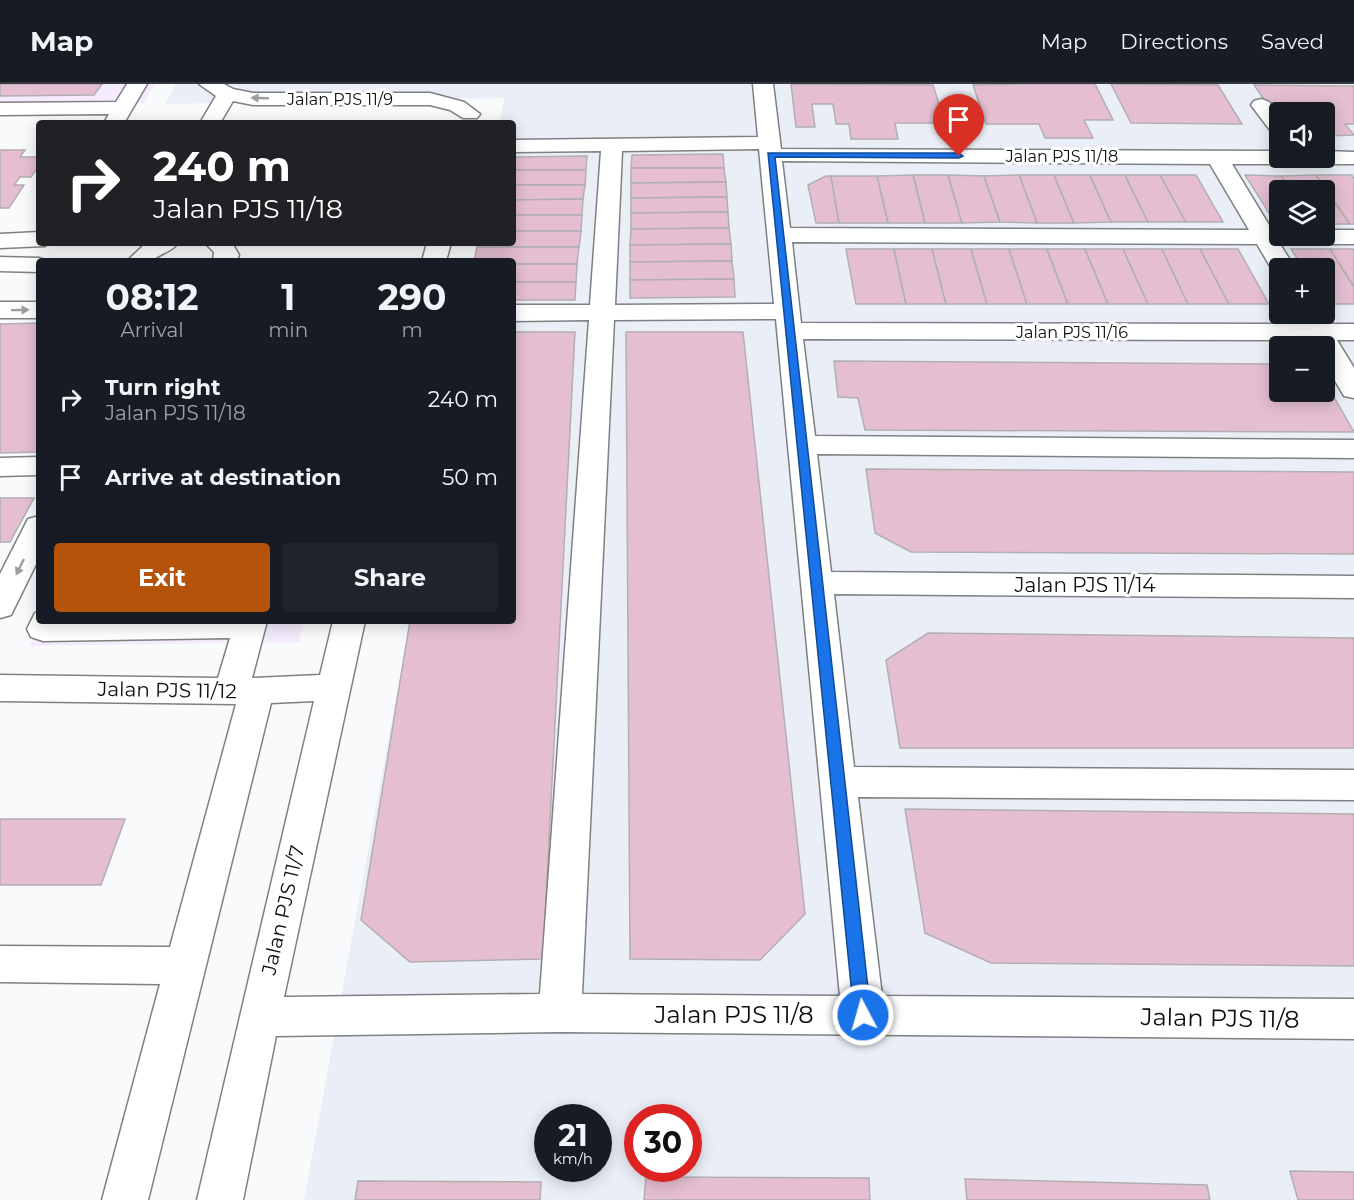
<!DOCTYPE html>
<html lang="en">
<head>
<meta charset="utf-8">
<style>
	:root { --surface:#171b24; --page:#20242c; --text:#f1f3f6; --muted:#9ea1a6; --line:#363941; --accent:#b45309 }
	body { margin:0; font-family:Montserrat,sans-serif; background:var(--page); color:var(--text); height:100vh; display:flex; flex-direction:column; font-size:22px; white-space:nowrap }
	* { box-sizing:border-box; margin:0 }
	p { font-size:20px; color:var(--muted) }
	.icon { flex:none; width:33px; height:33px; fill:none; stroke:currentColor; stroke-width:2; stroke-linecap:round; stroke-linejoin:round }
	.map { position:relative; flex:1; overflow:hidden }
	.sheet { position:absolute; left:36px; top:174px; width:480px; height:366px; display:flex; flex-direction:column; background:var(--surface); border-radius:6px; box-shadow:0 3px 15px #0003 }
	.sheet>* { flex:none }
	.guide { position:absolute; left:36px; top:36px; width:480px; height:126px; border-radius:6px; box-shadow:0 3px 15px #0003; background:#202124; color:#fff; overflow:hidden }
	.fabs { position:absolute; left:1269px; top:18px; display:grid; gap:12px }
	.fabs a { display:grid; place-items:center; width:66px; height:66px; border-radius:6px; background:var(--surface); box-shadow:0 3px 15px #0003; font-size:30px }
	.speed { position:absolute; left:534px; top:1020px; display:flex; gap:12px; font-size:30px; font-weight:700; text-align:center }
	.speed>* { display:grid; place-content:center; width:78px; height:78px; border-radius:50%; background:var(--surface); box-shadow:0 3px 15px #0003; line-height:1 }
	.speed small { font-size:15px; font-weight:400 }
	.speed .limit { border:9px solid #d22; background:#fff; color:#111 }
	.pin { position:absolute; display:grid; place-items:center; width:51px; height:51px; color:#fff; margin:-62px -26px; border-radius:50% 50% 50% 0; rotate:-45deg; box-shadow:0 0 6px #0007 }
	.pin .icon { rotate:45deg }
	.me { position:absolute; width:66px; margin:-33px; rotate:354deg; stroke-linejoin:round; filter:drop-shadow(0 0 4px #0008) }
	.turn { display:flex; align-items:center; gap:21px; height:126px; padding:0 18px; font-size:27px }
	.turn .icon { width:78px; height:78px; stroke-width:2.5 }
	.turn b { display:block; font-size:42px; line-height:51px }
	.eta { display:flex; justify-content:space-evenly; align-items:center; height:102px; text-align:center }
	.eta b { font-size:36px; font-weight:700; line-height:42px }
	.cta { display:flex; gap:12px; margin-top:auto; padding:12px 18px }
	.cta a { flex:1; height:69px; border-radius:6px; background:var(--accent); color:#fff; font-size:24px; font-weight:700; line-height:69px; text-align:center }
	.cta a+a { background:var(--page); color:var(--text) }
	ul { padding:0; list-style:none }
	li { display:flex; align-items:center; gap:18px; height:78px; padding:0 18px }
	li div { flex:1 }
	li b { display:block; font-size:22px }
	li em { font-style:normal }
	header { display:flex; align-items:center; gap:36px; box-sizing:border-box; height:84px; padding:0 30px; background:var(--surface); border-bottom:2px solid var(--line) }
	header strong { font-size:28px }
	nav { display:flex; gap:33px; margin-inline-start:auto; font-size:21px }
	.map>svg:first-child { display:block }
	.commercial { fill:#f4ecfd }
	.built { fill:#eaeff7; fill-rule:evenodd }
	.building { fill:#e5bfd1; stroke:#b1afb0; stroke-width:1.5 }
	.lines { fill:none; stroke-linecap:round; stroke-linejoin:round }
	.minor-casing { stroke:#7f8081; stroke-width:3 }
	.minor { fill:#fff; fill-rule:evenodd }
	.oneway { fill:#9e9e9f }
	.route { fill:#1a73e8; stroke:#114b97; stroke-width:1.5 }
	.labels { text-anchor:middle; dominant-baseline:central; stroke-width:6; stroke-linejoin:round; paint-order:stroke }
	.far-street-label { font-size:16px; fill:#0d0d0e; stroke:#fff }
	.street-label { font-size:20px; fill:#0d0d0e; stroke:#fff }
	.near-street-label { font-size:24px; fill:#0d0d0e; stroke:#fff }
</style>
</head>
<body>
<header>
<strong>Map</strong>
<nav><a>Map</a><a>Directions</a><a>Saved</a></nav>
</header>
<div class="map">
<svg width="1354" height="1116" viewBox="0 0 1354 1116">
	<rect width="100%" height="100%" fill="#f9fafb"/>
	<g class="commercial">
		<polygon points="0,0 155,0 144,19 0,20"/>
		<polygon points="40,537 304,537 299,558 29,562"/>
	</g>
	<path class="built" d="M 176,0 L 1354,0 L 1354,1116 L 304,1116 L 410,537 L 513,537 L 513,39 L 500,39 L 504,14 L 165,20 ZM 1280,28 L 1324,28 L 1324,74 L 1280,74 ZM 1280,106 L 1324,106 L 1324,152 L 1280,152 ZM 1280,184 L 1324,184 L 1324,230 L 1280,230 ZM 1280,262 L 1324,262 L 1324,308 L 1280,308 ZM 548,1034 L 598,1034 L 598,1084 L 548,1084 ZM 638,1034 L 688,1034 L 688,1084 L 638,1084 Z"/>
	<g class="building">
		<polygon points="0,0 102,0 94,11 0,12"/>
		<polygon points="791,0 933,1 945,39 895,39 898,55 851,55 849,40 836,40 833,20 812,20 815,43 796,43"/>
		<polygon points="1020,0 1095,0 1113,36 1084,36 1093,54 1045,54 1039,40 986,40 973,1"/>
		<polygon points="1111,0 1218,1 1242,40 1131,39"/>
		<polygon points="1254,1 1354,2 1354,40 1345,40 1354,51 1328,52 1324,47 1324,28 1280,28 1280,38"/>
		<polygon points="0,66 25,66 20,73 39,73 39,82 31,93 20,93 14,101 24,101 9,124 0,124"/>
		<polygon points="723,70 724,84 631,84 632,71"/>
		<polygon points="587,72 586,86 513,86 513,73"/>
		<polygon points="631,84 724,84 726,98 631,99"/>
		<polygon points="513,86 586,86 585,101 513,101"/>
		<polygon points="913,91 948,91 962,139 925,139"/>
		<polygon points="913,91 925,139 888,139 877,92"/>
		<polygon points="948,91 984,92 1000,138 962,139"/>
		<polygon points="1019,91 1054,91 1074,139 1037,139"/>
		<polygon points="1019,91 1037,139 1000,138 984,92"/>
		<polygon points="1054,91 1090,91 1111,138 1074,139"/>
		<polygon points="1090,91 1125,91 1148,138 1111,138"/>
		<polygon points="1125,91 1160,91 1186,138 1148,138"/>
		<polygon points="1160,91 1196,91 1223,138 1186,138"/>
		<polygon points="1245,91 1281,92 1291,106 1280,106 1280,140 1276,140"/>
		<polygon points="1316,91 1350,140 1324,140 1324,106 1291,106 1281,92"/>
		<polygon points="1316,91 1352,91 1354,95 1354,140 1350,140"/>
		<polygon points="826,92 831,92 839,139 816,139 808,101"/>
		<polygon points="831,92 877,92 888,139 839,139"/>
		<polygon points="726,98 727,113 631,114 631,99"/>
		<polygon points="513,101 585,101 583,115 513,116"/>
		<polygon points="727,113 728,128 631,129 631,114"/>
		<polygon points="583,115 582,131 513,131 513,116"/>
		<polygon points="728,128 729,144 631,145 631,129"/>
		<polygon points="513,131 582,131 581,147 513,147"/>
		<polygon points="729,144 731,160 630,161 631,145"/>
		<polygon points="513,147 581,147 579,163 477,163 478,159 513,159"/>
		<polygon points="731,160 732,177 630,178 630,161"/>
		<polygon points="477,163 579,163 577,180 513,180 513,177 474,177"/>
		<polygon points="846,165 894,165 906,220 856,220"/>
		<polygon points="894,165 932,165 946,220 906,220"/>
		<polygon points="932,165 971,165 987,220 946,220"/>
		<polygon points="971,165 1009,165 1027,220 987,220"/>
		<polygon points="1009,165 1047,165 1068,220 1027,220"/>
		<polygon points="1047,165 1085,165 1108,220 1068,220"/>
		<polygon points="1085,165 1123,165 1148,220 1108,220"/>
		<polygon points="1123,165 1162,165 1188,220 1148,220"/>
		<polygon points="1162,165 1200,165 1229,220 1188,220"/>
		<polygon points="1200,165 1238,165 1269,220 1229,220"/>
		<polygon points="1291,165 1330,165 1354,203 1354,220 1325,220 1324,184 1303,184"/>
		<polygon points="1330,165 1354,165 1354,203"/>
		<polygon points="732,177 734,195 630,196 630,178"/>
		<polygon points="513,180 577,180 576,198 513,198"/>
		<polygon points="734,195 735,213 630,214 630,196"/>
		<polygon points="513,198 576,198 575,216 513,216"/>
		<polygon points="39,239 39,368 0,369 0,240"/>
		<polygon points="513,248 575,248 543,875 410,878 361,836 410,537 513,537"/>
		<polygon points="626,248 743,248 805,830 760,876 630,875"/>
		<polygon points="834,277 1280,280 1280,308 1324,308 1324,296 1354,348 865,346 858,314 838,313"/>
		<polygon points="866,385 1354,388 1354,470 911,468 875,449"/>
		<polygon points="0,414 34,414 10,458 0,458"/>
		<polygon points="928,549 1354,554 1354,664 900,664 886,576"/>
		<polygon points="905,725 1354,730 1354,882 991,879 925,849"/>
		<polygon points="0,735 125,735 101,801 0,801"/>
		<polygon points="1290,1087 1354,1088 1354,1116 1298,1116"/>
		<polygon points="646,1093 869,1094 870,1116 644,1116"/>
		<polygon points="965,1095 1207,1101 1210,1116 967,1116"/>
		<polygon points="358,1097 541,1098 540,1116 355,1116"/>
	</g>
	<g class="lines">
		<defs>
			<g id="minor">
				<polygon points="127,0 147,0 124,39 104,39 109,30 0,31 0,19 116,18"/>
				<polygon points="199,0 224,0 233,5 253,9 430,9 464,18 480,30 477,34 463,34 450,26 430,21 253,21 233,17 220,39 200,39 216,12"/>
				<path d="M 753,0 L 773,0 L 781,65 L 1280,67 L 1280,74 L 1324,74 L 1324,67 L 1354,68 L 1354,80 L 1232,80 L 1272,146 L 1280,146 L 1280,152 L 1324,152 L 1324,146 L 1354,146 L 1354,160 L 1280,160 L 1295,184 L 1280,184 L 1280,190 L 1274,189 L 1257,160 L 792,158 L 801,239 L 1303,240 L 1298,233 L 1301,230 L 1321,230 L 1328,240 L 1354,240 L 1354,256 L 1337,256 L 1354,284 L 1354,314 L 1344,312 L 1324,278 L 1324,262 L 1315,262 L 1311,256 L 803,255 L 815,352 L 1354,356 L 1354,374 L 817,370 L 831,488 L 1354,492 L 1354,514 L 834,510 L 854,683 L 1354,686 L 1354,716 L 858,713 L 882,912 L 1354,915 L 1354,955 L 560,948 L 276,952 L 243,1116 L 197,1116 L 314,617 L 271,619 L 148,1116 L 102,1116 L 160,900 L 0,898 L 0,862 L 170,863 L 236,620 L 0,617 L 0,591 L 218,594 L 230,554 L 43,557 L 31,553 L 27,545 L 35,529 L 39,527 L 39,537 L 267,537 L 252,594 L 320,591 L 333,537 L 365,537 L 284,913 L 540,910 L 589,236 L 513,237 L 513,221 L 590,221 L 601,67 L 513,68 L 513,56 L 758,53 ZM 759,65 L 774,220 L 615,221 L 622,67 ZM 782,77 L 1210,80 L 1249,146 L 790,144 ZM 776,235 L 840,912 L 582,910 L 614,236 Z"/>
				<path d="M 1261,15 C 1279,19 1280,36 1280,52 L 1273,50 L 1251,21 L 1254,17 Z"/>
				<polygon points="39,148 39,159 48,159 45,162 0,164 0,150"/>
				<path d="M 146,159 L 178,159 C 172,168 160,169 152,177 L 127,177 Z"/>
				<polygon points="205,159 232,159 239,171 237,177 213,177 214,168"/>
				<polygon points="427,159 451,159 446,177 422,177"/>
				<polygon points="0,173 39,174 48,177 39,177 39,188 0,187"/>
				<rect x="0" y="218" width="39" height="16"/>
				<polygon points="39,373 39,391 0,392 0,374"/>
				<polygon points="39,432 39,474 11,531 0,534 0,490 28,435"/>
			</g>
		</defs>
		<use href="#minor" class="minor-casing"/>
		<use href="#minor" class="minor"/>
	</g>
	<defs><path id="oneway-solid" d="M-6-.8H1V-3.2L6.5 0L1 3.2V.8H-6Z" transform="scale(1.5)"/></defs>
	<g class="oneway">
		<use href="#oneway-solid" transform="translate(260 14) rotate(-178)"/>
		<use href="#oneway-solid" transform="translate(20 226) rotate(-1)"/>
		<use href="#oneway-solid" transform="translate(20 483) rotate(116)"/>
	</g>
	<polygon class="route" points="768,69 959,69 963,72 959,74 775,73 871,931 869,937 863,939 857,937 854,931"/>
	<g class="labels">
		<g class="far-street-label">
			<text x="340" y="15">Jalan PJS 11/9</text>
			<text x="1062" y="72">Jalan PJS 11/18</text>
			<text x="1072" y="248">Jalan PJS 11/16</text>
		</g>
		<g class="street-label">
			<text x="1085" y="501">Jalan PJS 11/14</text>
			<text transform="translate(167 606) rotate(1)">Jalan PJS 11/12</text>
			<text transform="translate(283 826) rotate(-77)">Jalan PJS 11/7</text>
		</g>
		<g class="near-street-label">
			<text x="734" y="930">Jalan PJS 11/8</text>
			<text transform="translate(1220 934) rotate(1)">Jalan PJS 11/8</text>
		</g>
	</g>
</svg>
<div class="fabs">
<a><svg class="icon" aria-label="sound" viewBox="0 0 24 24"><path d="M4 9h4l5-4v14l-5-4H4zM17 9q2 3 0 6"/></svg></a>
<a><svg class="icon" aria-label="layers" viewBox="0 0 24 24"><path d="M12 4l9 5-9 5-9-5zM3 14l9 5 9-5"/></svg></a>
<a>+</a>
<a>−</a>
</div>
<div class="speed"><div>21<small>km/h</small></div><div class="limit">30</div></div>
<div class="pin" style="left:959px;top:72px;background:#d93025"><svg class="icon" aria-label="arrive" viewBox="0 0 24 24"><path d="M6 21V4h12l-3 4 3 4H6"/></svg></div>
<svg class="me" style="left:863px;top:931px" viewBox="-20 -20 40 40"><circle r="17" fill="#1a73e8" stroke="#fff" stroke-width="3"/><path d="M0-11L8 9 0 5-8 9z" fill="#fff"/></svg>
<div class="guide">
<div class="turn"><svg class="icon" aria-label="right" viewBox="0 0 24 24"><path d="M7 20v-9h11M14 6l5 5-5 5"/></svg><div><b>240 m</b>Jalan PJS 11/18</div></div>
</div>
<section class="sheet">
<div class="eta">
<div><b>08:12</b><p>Arrival</p></div>
<div><b>1</b><p>min</p></div>
<div><b>290</b><p>m</p></div>
</div>
<ul>
<li><svg class="icon" aria-label="right" viewBox="0 0 24 24"><path d="M7 20v-9h11M14 6l5 5-5 5"/></svg><div><b>Turn right</b><p>Jalan PJS 11/18</p></div><em>240 m</em></li>
<li><svg class="icon" aria-label="arrive" viewBox="0 0 24 24"><path d="M6 21V4h12l-3 4 3 4H6"/></svg><div><b>Arrive at destination</b></div><em>50 m</em></li>
</ul>
<div class="cta"><a>Exit</a><a>Share</a></div>
</section>
</div>
</body>
</html>
